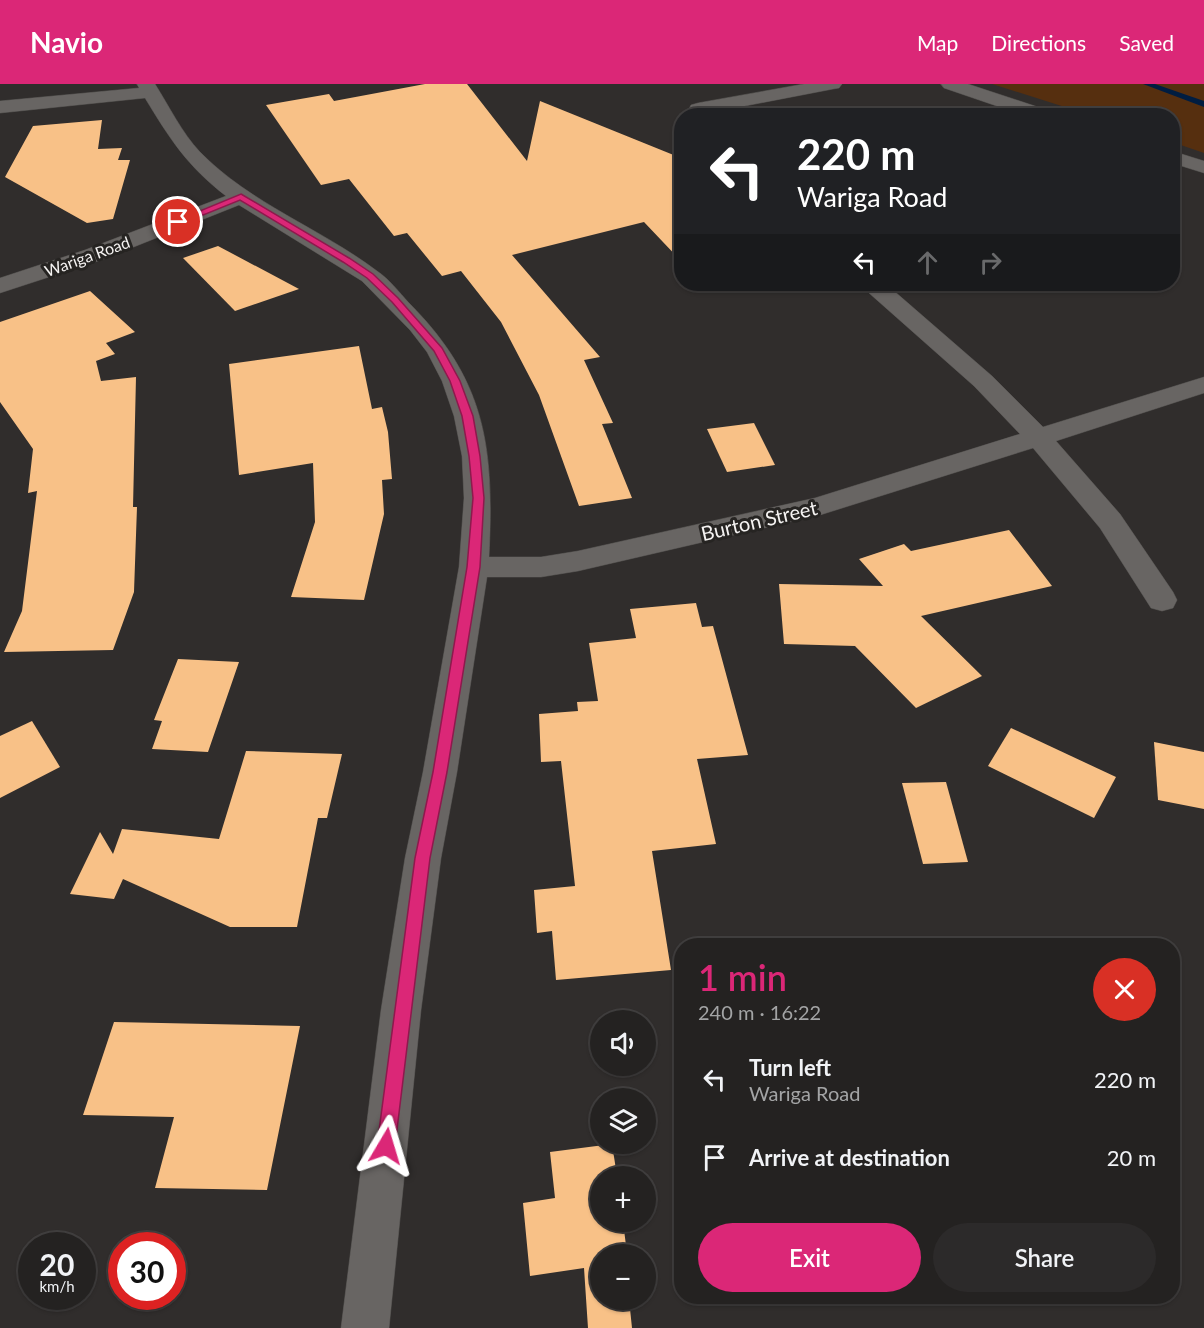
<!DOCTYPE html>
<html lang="en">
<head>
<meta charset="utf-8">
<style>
	:root { --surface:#242221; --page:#2c2a2a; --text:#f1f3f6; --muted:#a3a4a5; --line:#413f3f; --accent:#db2777 }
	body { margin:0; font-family:Lato,sans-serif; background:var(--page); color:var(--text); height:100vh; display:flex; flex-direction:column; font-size:22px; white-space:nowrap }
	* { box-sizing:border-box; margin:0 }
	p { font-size:20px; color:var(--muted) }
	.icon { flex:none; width:33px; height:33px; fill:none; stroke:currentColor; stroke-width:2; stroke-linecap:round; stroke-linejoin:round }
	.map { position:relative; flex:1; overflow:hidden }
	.drawer { position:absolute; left:674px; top:854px; width:506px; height:366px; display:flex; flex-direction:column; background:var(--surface); border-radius:24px; box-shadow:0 2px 4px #0004,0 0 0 2px var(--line) }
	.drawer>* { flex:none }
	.guide { position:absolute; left:674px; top:24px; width:506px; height:183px; border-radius:24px; box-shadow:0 2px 4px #0004,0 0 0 2px var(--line); background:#202124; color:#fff; overflow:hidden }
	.fabs { position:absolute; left:590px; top:926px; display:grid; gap:12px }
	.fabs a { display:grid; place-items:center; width:66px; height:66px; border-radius:50%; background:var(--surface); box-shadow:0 2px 4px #0004,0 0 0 2px var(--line); font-size:30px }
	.speed { position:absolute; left:18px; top:1148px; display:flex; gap:12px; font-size:30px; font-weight:700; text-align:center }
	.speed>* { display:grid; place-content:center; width:78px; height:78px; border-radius:50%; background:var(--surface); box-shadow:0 2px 4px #0004,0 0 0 2px var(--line); line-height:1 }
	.speed small { font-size:15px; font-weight:400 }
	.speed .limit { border:9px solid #d22; background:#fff; color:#111 }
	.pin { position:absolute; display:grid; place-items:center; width:51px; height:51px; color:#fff; margin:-26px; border:3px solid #fff; border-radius:50%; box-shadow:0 2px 6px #0007 }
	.me { position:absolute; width:66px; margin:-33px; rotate:7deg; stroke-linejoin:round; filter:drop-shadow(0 0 4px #0008) }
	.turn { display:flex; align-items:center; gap:21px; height:126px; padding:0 24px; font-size:27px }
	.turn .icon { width:78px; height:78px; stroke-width:2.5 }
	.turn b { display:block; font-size:42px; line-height:51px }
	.lanes { display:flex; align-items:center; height:57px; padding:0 24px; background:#0003; justify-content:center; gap:30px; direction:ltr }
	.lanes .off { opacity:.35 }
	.round { display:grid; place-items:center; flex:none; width:63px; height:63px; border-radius:32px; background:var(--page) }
	.overview { display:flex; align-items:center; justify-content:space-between; height:102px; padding:0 24px }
	h1 { font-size:36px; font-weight:600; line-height:45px; color:var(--accent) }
	.cta { display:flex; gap:12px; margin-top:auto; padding:12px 24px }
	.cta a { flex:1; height:69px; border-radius:36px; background:var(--accent); color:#fff; font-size:24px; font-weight:600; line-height:69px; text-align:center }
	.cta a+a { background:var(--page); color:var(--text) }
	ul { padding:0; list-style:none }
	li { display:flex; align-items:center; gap:18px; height:78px; padding:0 24px }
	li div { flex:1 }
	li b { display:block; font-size:22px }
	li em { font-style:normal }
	header { display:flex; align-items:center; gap:36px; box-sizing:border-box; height:84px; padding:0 30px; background:var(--accent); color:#fff }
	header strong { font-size:28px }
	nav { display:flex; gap:33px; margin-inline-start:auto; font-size:21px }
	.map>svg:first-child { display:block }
	.green { fill:#562f0f }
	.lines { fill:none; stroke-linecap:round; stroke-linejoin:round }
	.stream { fill:#001d41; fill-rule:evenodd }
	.building { fill:#f8c187 }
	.minor-casing { stroke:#4d4b49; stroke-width:1 }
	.tertiary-casing { stroke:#4d4b49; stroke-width:1 }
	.minor { fill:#686563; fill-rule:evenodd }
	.tertiary { fill:#686563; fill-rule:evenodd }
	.route { fill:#db2777; stroke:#8e194d; stroke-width:1.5 }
	.labels { text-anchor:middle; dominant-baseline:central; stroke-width:6; stroke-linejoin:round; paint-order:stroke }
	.far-street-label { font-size:16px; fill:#f5f3f2; stroke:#262422 }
	.street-label { font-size:20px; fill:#f5f3f2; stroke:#262422 }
</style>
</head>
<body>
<header>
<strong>Navio</strong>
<nav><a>Map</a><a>Directions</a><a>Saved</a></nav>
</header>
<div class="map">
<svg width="1204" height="1244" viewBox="0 0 1204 1244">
	<rect width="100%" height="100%" fill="#302d2c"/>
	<polygon class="green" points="992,0 1204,0 1204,69 1172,58 1172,32 1090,31"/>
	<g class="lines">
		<polygon class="stream" points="1143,0 1155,0 1204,17 1204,23"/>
	</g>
	<g class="building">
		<polygon points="425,0 467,0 527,77 540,17 681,74 681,177 644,138 512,171 600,273 584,276 613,339 602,340 632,414 579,422 539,311 501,238 461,187 442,192 407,149 394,152 349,95 321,101 266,21 329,10 334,17"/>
		<polygon points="102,36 98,65 122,64 118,76 130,76 113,135 87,139 5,93 33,42"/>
		<polygon points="218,162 299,205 235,227 183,174"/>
		<polygon points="90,207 135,248 106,259 115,270 96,277 101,297 136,293 133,423 137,423 134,508 113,566 4,568 22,527 37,407 28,409 33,365 0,318 0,238"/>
		<polygon points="359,262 372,325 382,323 388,348 392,395 382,396 384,430 364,516 291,513 315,438 313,379 239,391 229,280"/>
		<polygon points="754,339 775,381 727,388 707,345"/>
		<polygon points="1009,446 1052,502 921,532 982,592 916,624 855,562 784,560 779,500 883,502 859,475 904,460 911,467"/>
		<polygon points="696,519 702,543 713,542 748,671 697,675 716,760 652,767 671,886 556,896 552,847 537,849 534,806 575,802 561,677 541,678 539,630 578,627 577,618 598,617 589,559 636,554 630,525"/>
		<polygon points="178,575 239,578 208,668 152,665 162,637 154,636"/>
		<polygon points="32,637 60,683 0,714 0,652"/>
		<polygon points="1011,644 1116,693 1094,734 988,682"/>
		<polygon points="1154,658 1204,668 1204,725 1158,716"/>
		<polygon points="246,667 342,670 327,734 318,734 297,843 230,843 123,795 114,815 70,810 100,748 113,770 122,745 219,755"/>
		<polygon points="946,698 968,778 923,780 902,699"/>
		<polygon points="114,938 300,942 267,1106 155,1104 174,1033 83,1031"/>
		<polygon points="612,1060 617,1092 600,1092 600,1137 623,1137 627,1170 600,1170 600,1215 629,1215 632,1244 588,1244 584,1184 530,1192 523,1119 555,1114 550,1068"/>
	</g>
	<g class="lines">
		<defs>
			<g id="minor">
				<path d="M 137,0 L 155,0 C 169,22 182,49 200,68 C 251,120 320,144 377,187 C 389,195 399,208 409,219 C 488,298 494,367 489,473 L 541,473 L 578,467 L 815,414 L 1020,350 L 974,302 L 869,209 L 866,204 L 869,200 L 886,200 L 992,292 L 1043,343 L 1204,293 L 1204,309 L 1056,357 L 1120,430 L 1173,508 L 1177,516 L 1173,524 L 1162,527 L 1151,524 L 1100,444 L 1033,364 L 820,431 L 578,487 L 541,493 L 487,493 L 457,688 L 441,774 L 421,926 L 389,1244 L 341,1244 L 381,926 L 405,774 L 423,688 L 459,483 L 464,414 L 462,372 L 454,332 L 442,297 L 427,268 L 410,246 L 362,197 L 239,121 L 101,176 L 0,209 L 0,194 L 85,166 L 226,112 C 187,82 170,55 145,14 L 0,29 L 0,17 L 139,4 Z"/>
				<polygon points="804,0 842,0 839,4 833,5 698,31 691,29 689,25 691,21 698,19"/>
			</g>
			<g id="tertiary">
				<polygon points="941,0 968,0 1053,28 1055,32 1026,32 944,4"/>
				<polygon points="1172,67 1204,77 1204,89 1172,79"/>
			</g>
		</defs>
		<use href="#minor" class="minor-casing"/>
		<use href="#tertiary" class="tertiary-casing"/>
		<use href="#minor" class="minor"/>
		<use href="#tertiary" class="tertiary"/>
	</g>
	<polygon class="route" points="241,110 349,174 373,190 398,214 442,264 460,297 473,332 480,372 484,414 480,483 447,688 430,774 395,1062 392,1069 386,1071 379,1069 377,1062 415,774 433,688 467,483 473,414 469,372 462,332 450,297 434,267 392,218 367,194 343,178 240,116 181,140 173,138"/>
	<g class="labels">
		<g class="far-street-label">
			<text transform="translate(87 172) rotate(-20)">Wariga Road</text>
		</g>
		<g class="street-label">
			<text transform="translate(759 436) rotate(-13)">Burton Street</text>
		</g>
	</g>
</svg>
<div class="fabs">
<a><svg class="icon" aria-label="sound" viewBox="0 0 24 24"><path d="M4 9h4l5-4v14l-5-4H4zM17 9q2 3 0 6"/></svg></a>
<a><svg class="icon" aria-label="layers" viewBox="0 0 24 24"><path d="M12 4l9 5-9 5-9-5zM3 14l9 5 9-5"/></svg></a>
<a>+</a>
<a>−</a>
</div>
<div class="speed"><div>20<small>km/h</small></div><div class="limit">30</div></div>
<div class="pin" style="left:178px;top:138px;background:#d93025"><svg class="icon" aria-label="arrive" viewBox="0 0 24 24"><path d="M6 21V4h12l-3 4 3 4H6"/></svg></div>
<svg class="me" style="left:386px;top:1062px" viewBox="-20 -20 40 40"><path d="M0-17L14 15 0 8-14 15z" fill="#db2777" stroke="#fff" stroke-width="4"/></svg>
<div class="guide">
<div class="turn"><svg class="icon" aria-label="left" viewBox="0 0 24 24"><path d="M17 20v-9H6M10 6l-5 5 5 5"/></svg><div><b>220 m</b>Wariga Road</div></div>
<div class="lanes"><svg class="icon" aria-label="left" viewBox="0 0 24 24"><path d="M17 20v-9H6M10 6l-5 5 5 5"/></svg><svg class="icon off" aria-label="ahead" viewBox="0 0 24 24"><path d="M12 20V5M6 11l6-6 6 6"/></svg><svg class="icon off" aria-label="right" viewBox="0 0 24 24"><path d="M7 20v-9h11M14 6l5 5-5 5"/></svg></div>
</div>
<section class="drawer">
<div class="overview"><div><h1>1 min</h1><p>240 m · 16:22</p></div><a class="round" style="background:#d93025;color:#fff"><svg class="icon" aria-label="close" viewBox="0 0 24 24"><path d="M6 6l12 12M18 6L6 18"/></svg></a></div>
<ul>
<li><svg class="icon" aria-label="left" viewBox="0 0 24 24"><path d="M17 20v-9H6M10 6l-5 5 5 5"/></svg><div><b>Turn left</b><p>Wariga Road</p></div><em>220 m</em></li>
<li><svg class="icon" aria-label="arrive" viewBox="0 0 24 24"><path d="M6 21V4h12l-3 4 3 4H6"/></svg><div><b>Arrive at destination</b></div><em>20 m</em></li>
</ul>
<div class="cta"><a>Exit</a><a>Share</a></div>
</section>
</div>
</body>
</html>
